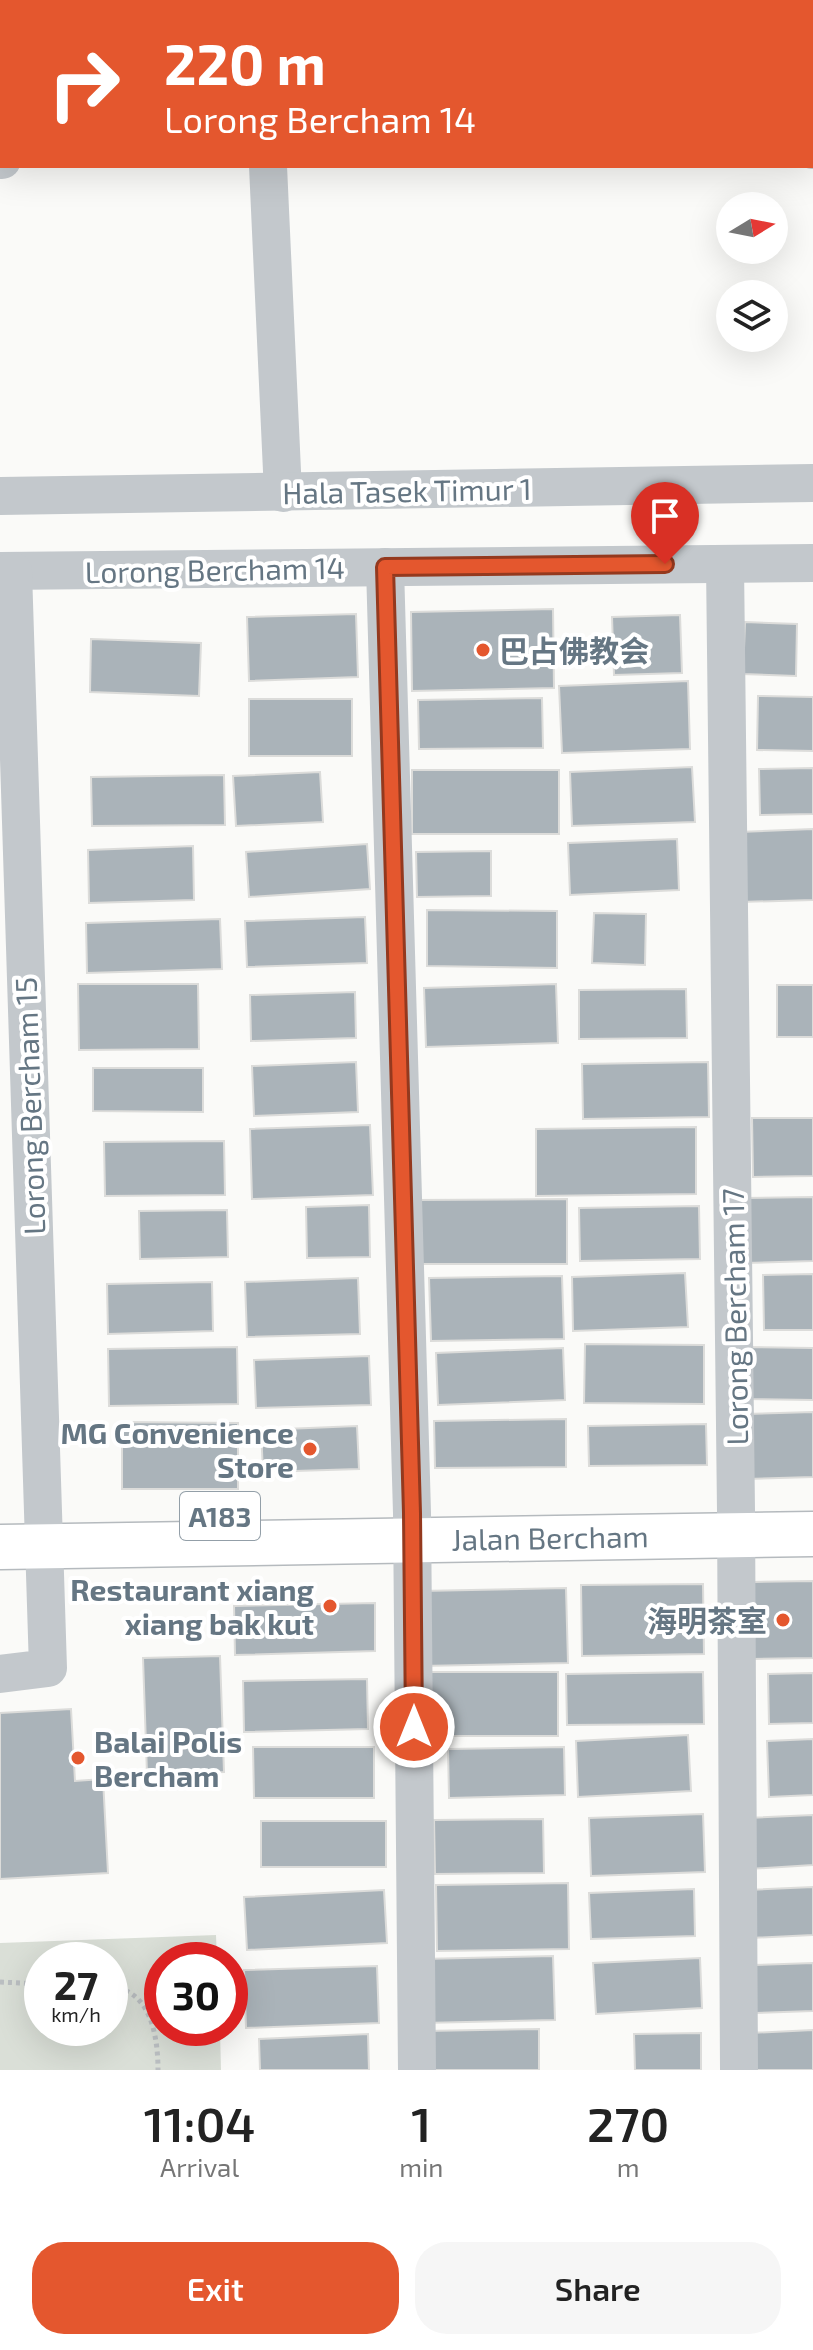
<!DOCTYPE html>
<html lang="en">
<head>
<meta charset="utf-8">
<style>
	:root { --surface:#fff; --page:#f6f6f6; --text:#222; --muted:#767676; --accent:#e4572e }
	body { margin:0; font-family:"Exo 2","Noto Sans SC",sans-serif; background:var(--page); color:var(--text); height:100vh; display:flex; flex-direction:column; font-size:30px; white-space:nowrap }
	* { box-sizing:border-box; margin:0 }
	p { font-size:26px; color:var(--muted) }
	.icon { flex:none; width:44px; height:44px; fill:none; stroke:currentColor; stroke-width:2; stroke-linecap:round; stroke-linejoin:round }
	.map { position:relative; height:2070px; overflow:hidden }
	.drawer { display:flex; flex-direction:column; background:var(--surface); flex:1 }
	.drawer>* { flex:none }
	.guide { position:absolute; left:0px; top:0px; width:814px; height:168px; box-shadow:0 8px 32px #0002; background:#e4572e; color:#fff; overflow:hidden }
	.needle { width:52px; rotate:80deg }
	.fabs { position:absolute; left:716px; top:192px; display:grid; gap:16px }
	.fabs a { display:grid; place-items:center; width:72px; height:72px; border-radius:50%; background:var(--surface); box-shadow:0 8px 32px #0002; font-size:40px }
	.speed { position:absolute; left:24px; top:1942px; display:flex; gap:16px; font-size:40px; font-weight:700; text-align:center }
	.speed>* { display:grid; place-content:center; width:104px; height:104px; border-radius:50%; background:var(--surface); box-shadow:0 8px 32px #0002; line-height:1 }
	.speed small { font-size:20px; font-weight:400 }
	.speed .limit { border:12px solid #d22; background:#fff; color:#111 }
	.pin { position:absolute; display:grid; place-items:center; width:68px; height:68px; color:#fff; margin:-82px -34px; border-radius:50% 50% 50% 0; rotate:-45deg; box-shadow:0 0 8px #0007 }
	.pin .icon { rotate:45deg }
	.me { position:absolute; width:88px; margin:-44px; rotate:0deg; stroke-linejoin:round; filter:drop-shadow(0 0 6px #0008) }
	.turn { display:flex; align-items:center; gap:28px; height:168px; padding:0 32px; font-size:36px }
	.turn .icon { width:104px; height:104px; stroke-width:2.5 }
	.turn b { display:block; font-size:56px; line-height:68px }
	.eta { display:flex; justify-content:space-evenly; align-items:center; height:136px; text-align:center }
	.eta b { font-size:48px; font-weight:600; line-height:56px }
	.button { display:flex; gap:16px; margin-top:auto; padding:16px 32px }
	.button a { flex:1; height:92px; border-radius:32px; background:var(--accent); color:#fff; font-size:32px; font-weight:600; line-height:92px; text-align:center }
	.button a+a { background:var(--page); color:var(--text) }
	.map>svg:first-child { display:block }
	.green { fill:#dadfd7; fill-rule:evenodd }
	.building { fill:#aab3b9; stroke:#dcdcda; stroke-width:2 }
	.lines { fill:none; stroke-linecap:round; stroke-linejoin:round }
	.major-casing { stroke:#b5babe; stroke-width:47 }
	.path { stroke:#bbbfc2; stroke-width:5; stroke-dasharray:4 4; stroke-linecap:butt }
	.minor { stroke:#c3c8cc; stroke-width:38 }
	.major { stroke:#fff; stroke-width:44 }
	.route-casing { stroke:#94391e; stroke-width:20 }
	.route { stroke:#e4572e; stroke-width:14 }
	.poi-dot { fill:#e4572e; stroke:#fff; stroke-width:3 }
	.labels { text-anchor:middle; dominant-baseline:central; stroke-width:8; stroke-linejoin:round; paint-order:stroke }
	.shield { fill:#fff; stroke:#939fa8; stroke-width:2 }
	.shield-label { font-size:28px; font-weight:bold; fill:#657683 }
	.street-label { font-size:30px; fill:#657683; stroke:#fff }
	.poi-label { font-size:30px; font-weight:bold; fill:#657683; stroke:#fff; text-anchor:end }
</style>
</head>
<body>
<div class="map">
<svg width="813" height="2070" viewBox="0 0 813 2070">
	<rect width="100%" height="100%" fill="#fafaf8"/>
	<g class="green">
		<polygon points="300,0 813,0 813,129 812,2"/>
		<path d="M 216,1935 L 217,1960 L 162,1960 L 162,2028 L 220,2028 L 221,2070 L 0,2070 L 0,1943 ZM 42,1960 L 110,1960 L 110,2028 L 42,2028 Z"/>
	</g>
	<g class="building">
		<polygon points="553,609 554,688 412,691 411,612"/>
		<polygon points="356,614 358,677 249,681 247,617"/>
		<polygon points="680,615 682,673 614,675 612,617"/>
		<polygon points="745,622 797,624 796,676 743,674"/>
		<polygon points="91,639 201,643 199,696 90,692"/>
		<polygon points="688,681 690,749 562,753 559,686"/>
		<polygon points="758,696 813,697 813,751 757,750"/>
		<polygon points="542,698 543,748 419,749 418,700"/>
		<rect x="249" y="699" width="103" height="57"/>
		<polygon points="692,767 695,822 572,826 570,772"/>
		<polygon points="813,768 813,814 760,815 759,769"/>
		<rect x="412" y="770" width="147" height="64"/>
		<polygon points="320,772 323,822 236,826 233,776"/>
		<polygon points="224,775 225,825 92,826 91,777"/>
		<polygon points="813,829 813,900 740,902 739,832"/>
		<polygon points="677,839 679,890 570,895 568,843"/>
		<polygon points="367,844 370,889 249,897 246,852"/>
		<polygon points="193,846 194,900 89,903 88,850"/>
		<polygon points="491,851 491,896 417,897 416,852"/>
		<polygon points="427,910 557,911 557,968 427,966"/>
		<polygon points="594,913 646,914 645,965 592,963"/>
		<polygon points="365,917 367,963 247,967 245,921"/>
		<polygon points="220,919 222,969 87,973 86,923"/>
		<polygon points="78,984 198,984 199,1049 79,1050"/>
		<polygon points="556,984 558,1043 426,1047 424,988"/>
		<rect x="777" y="985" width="36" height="52"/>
		<polygon points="686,989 687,1038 579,1039 579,990"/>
		<polygon points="355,992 356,1038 251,1041 250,995"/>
		<polygon points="356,1062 358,1112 254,1116 252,1066"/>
		<polygon points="708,1062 709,1117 583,1119 582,1064"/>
		<polygon points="93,1068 203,1068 203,1112 93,1111"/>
		<polygon points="752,1118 813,1118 813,1176 753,1177"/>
		<polygon points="370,1125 373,1195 252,1199 250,1129"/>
		<polygon points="696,1127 696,1194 536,1196 536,1129"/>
		<polygon points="224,1141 225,1195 105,1196 104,1142"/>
		<polygon points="813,1197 813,1261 745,1263 743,1198"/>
		<polygon points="567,1199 567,1264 416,1264 416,1200"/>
		<polygon points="369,1205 370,1257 307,1258 306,1207"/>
		<polygon points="699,1206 700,1259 580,1261 579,1208"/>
		<polygon points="227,1210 228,1257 140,1259 139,1211"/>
		<polygon points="685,1273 688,1327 573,1331 572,1277"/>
		<polygon points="813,1274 813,1330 764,1330 763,1275"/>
		<polygon points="562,1276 564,1339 431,1341 429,1278"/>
		<polygon points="358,1278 360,1334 247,1337 245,1282"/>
		<polygon points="212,1282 213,1331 108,1334 107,1284"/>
		<polygon points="585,1344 704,1345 704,1404 584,1403"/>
		<polygon points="237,1347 238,1404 109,1406 108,1349"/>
		<polygon points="746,1347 813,1348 813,1400 746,1399"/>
		<polygon points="563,1348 565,1400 438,1405 436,1353"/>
		<polygon points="369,1356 371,1405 256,1408 254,1360"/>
		<polygon points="813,1412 813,1477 746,1479 744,1414"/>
		<polygon points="566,1419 566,1467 435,1468 434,1421"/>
		<polygon points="122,1422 238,1423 238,1489 122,1489"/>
		<polygon points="706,1424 707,1465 589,1466 588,1426"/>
		<polygon points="357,1426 359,1469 263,1472 261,1430"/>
		<polygon points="813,1581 813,1658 753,1659 753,1582"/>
		<polygon points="703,1584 704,1654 582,1656 581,1585"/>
		<polygon points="566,1588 568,1663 421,1666 420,1591"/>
		<polygon points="375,1603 375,1651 235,1655 234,1606"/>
		<polygon points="220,1656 224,1772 147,1774 143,1658"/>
		<polygon points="419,1672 558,1672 558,1736 420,1736"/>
		<polygon points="703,1672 704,1724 567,1725 566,1674"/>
		<polygon points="813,1673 813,1723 769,1724 768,1674"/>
		<polygon points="367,1679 368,1729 244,1732 243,1681"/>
		<polygon points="71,1709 75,1781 103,1779 108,1873 0,1879 0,1713"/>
		<polygon points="688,1735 691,1791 578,1797 576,1741"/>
		<polygon points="813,1739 813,1795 769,1797 767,1741"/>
		<polygon points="253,1747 374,1747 374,1798 254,1798"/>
		<polygon points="564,1747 565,1795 449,1798 448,1749"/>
		<polygon points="703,1814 705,1872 591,1876 589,1818"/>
		<polygon points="813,1815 813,1865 749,1869 747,1818"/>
		<polygon points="543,1819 544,1873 435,1874 434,1820"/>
		<rect x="261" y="1821" width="125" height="46"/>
		<polygon points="568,1883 569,1949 437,1951 436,1885"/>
		<polygon points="813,1887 813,1935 751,1938 748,1890"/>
		<polygon points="694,1889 695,1936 591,1939 589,1893"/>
		<polygon points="384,1890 387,1943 247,1950 244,1897"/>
		<polygon points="553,1956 555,2020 423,2023 421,1959"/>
		<polygon points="700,1958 702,2008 596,2014 593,1963"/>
		<polygon points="813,1963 813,2011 754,2013 753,1965"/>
		<polygon points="377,1966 379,2023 246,2028 244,1970"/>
		<polygon points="539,2029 539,2070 423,2070 423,2031"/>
		<polygon points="813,2030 813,2070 751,2070 750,2033"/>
		<polygon points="701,2033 701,2070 635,2070 634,2034"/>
		<polygon points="368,2034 369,2070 260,2070 259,2039"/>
	</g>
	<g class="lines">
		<defs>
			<polyline id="major" points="0,1547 813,1534"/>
		</defs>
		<use href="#major" class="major-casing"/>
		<g class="path">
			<polyline points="0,1982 42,1984"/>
			<path d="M 110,1987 C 151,1989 158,2037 158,2070"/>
		</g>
		<g class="minor">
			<polyline points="812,150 813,150"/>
			<polyline points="0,160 2,160"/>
			<polyline points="268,166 283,493"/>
			<polyline points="0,496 813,483"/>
			<polyline points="725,564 736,1511 739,2070"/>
			<polyline points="385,567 412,1513 417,2070"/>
			<polyline points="0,571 813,563"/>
			<polyline points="0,1674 48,1668 13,571"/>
		</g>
		<use href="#major" class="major"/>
	</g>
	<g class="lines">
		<defs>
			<polyline id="route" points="414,1727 412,1513 385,567 665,564"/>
		</defs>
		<use href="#route" class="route-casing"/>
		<use href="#route" class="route"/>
	</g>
	<g class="poi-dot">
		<circle cx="483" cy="650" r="8"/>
		<circle cx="310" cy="1449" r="8"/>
		<circle cx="330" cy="1606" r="8"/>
		<circle cx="783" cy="1620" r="8"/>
		<circle cx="78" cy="1758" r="8"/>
	</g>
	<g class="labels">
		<rect class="shield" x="180" y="1492" width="80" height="48" rx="6"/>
		<g class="shield-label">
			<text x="220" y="1516">A183</text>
		</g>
		<g class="street-label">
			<text transform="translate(407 490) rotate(-1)">Hala Tasek Timur 1</text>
			<text transform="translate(215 569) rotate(-1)">Lorong Bercham 14</text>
			<text transform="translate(29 1106) rotate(-92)">Lorong Bercham 15</text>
			<text transform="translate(734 1317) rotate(-91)">Lorong Bercham 17</text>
			<text transform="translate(550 1537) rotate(-1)">Jalan Bercham</text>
		</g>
		<g class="poi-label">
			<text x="499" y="650" text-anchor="start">巴占佛教会</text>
			<text x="294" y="1432">MG Convenience<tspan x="294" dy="34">Store</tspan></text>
			<text x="314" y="1589">Restaurant xiang<tspan x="314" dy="34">xiang bak kut</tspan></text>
			<text x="767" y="1620">海明茶室</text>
			<text x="94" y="1741" text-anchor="start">Balai Polis<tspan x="94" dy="34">Bercham</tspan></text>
		</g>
	</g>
</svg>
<div class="fabs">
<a><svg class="needle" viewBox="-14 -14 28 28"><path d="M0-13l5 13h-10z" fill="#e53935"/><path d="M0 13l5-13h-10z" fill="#767676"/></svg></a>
<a><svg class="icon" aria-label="layers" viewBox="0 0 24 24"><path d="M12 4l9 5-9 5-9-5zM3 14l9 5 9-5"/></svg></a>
</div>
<div class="speed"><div>27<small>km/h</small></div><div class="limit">30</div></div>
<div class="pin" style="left:665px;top:564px;background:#d93025"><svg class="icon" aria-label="arrive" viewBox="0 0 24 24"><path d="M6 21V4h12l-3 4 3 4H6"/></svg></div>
<svg class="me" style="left:414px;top:1727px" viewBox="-20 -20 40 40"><circle r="17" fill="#e4572e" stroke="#fff" stroke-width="3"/><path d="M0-11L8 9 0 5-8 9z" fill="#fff"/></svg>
<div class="guide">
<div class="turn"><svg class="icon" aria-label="right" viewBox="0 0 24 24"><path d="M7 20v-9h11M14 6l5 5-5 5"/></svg><div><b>220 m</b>Lorong Bercham 14</div></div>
</div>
</div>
<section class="drawer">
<div class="eta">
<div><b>11:04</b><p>Arrival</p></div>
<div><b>1</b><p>min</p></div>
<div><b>270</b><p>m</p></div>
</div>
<div class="button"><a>Exit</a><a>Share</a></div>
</section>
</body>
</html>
